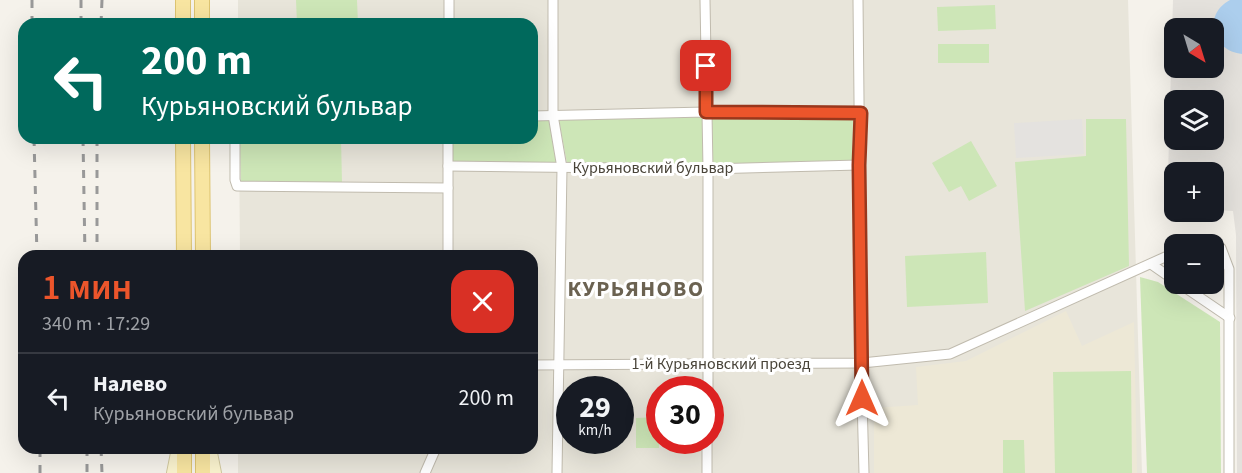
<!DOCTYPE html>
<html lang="ru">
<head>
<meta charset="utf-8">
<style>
	:root { --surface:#171b24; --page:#20242c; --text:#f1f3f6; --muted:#9ea1a6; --line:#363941; --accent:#ec552b }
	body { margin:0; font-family:"Source Sans 3",sans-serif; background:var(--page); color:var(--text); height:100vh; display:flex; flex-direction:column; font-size:22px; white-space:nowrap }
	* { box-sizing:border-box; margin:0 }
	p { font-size:20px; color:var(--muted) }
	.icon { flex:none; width:33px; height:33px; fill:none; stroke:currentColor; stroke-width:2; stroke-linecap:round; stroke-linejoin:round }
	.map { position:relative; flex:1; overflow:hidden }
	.sheet { position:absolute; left:18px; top:250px; width:520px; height:204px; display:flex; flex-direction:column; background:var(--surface); border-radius:18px; box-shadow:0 6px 24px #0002 }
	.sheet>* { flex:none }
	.top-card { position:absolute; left:18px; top:18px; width:520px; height:126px; border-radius:18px; box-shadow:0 6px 24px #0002; background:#00695c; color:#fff; overflow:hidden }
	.needle { width:39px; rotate:142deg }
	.controls { position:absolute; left:1164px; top:18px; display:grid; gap:12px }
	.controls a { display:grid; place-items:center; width:60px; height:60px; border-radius:12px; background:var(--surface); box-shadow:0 6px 24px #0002; font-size:30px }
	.speed { position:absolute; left:556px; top:376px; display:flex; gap:12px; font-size:30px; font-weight:700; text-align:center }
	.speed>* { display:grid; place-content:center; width:78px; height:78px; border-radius:50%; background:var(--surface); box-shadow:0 6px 24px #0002; line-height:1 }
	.speed small { font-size:15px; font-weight:400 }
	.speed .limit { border:9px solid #d22; background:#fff; color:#111 }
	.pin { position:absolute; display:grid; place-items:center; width:51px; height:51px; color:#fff; margin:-26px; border-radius:12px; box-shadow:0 3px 9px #0006 }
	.me { position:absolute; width:66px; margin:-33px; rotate:0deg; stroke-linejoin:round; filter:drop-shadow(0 0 4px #0008) }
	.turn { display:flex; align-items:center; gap:21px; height:126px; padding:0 24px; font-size:27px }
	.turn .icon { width:78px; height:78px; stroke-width:2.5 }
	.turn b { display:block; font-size:42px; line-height:51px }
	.round { display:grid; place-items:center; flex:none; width:63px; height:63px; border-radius:18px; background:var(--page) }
	.headline { display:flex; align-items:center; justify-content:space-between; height:102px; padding:0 24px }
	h1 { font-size:36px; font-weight:600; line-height:45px; color:var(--accent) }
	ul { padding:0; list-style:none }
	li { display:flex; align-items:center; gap:18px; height:90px; padding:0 24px; border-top:2px solid var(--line) }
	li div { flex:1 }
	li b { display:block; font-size:22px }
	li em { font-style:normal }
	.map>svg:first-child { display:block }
	.residential { fill:#e8e5da; fill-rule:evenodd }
	.industrial { fill:#e4e1dc; fill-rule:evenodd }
	.education { fill:#ede8d6 }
	.green { fill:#cde6b7 }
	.parking { fill:#e4e2df }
	.water { fill:#acceed }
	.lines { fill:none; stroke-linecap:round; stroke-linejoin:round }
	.street-casing { stroke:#c0bbae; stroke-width:11 }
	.secondary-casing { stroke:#d1c89e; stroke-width:14 }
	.primary-casing { stroke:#ddc471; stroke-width:16 }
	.street { stroke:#fff; stroke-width:9 }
	.secondary { stroke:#fbf4cf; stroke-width:12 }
	.primary { stroke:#f8e5a1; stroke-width:14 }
	.rail { stroke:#999; stroke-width:3; stroke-dasharray:8 8; stroke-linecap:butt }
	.route-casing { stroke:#99371c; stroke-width:15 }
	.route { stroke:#ec552b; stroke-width:10 }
	.labels { text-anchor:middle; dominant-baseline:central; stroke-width:6; stroke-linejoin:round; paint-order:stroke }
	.street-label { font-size:16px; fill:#494439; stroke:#fff }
	.district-label { font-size:22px; font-weight:bold; letter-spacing:1.5px; fill:#6b6251; stroke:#fff }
</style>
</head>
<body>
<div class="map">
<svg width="1242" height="473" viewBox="0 0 1242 473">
	<rect width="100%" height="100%" fill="#f5f2eb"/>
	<path class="residential" d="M 238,0 L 1128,0 L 1142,473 L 238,473 L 238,449 L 532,448 L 532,256 L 240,256 L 239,138 L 532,138 L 532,24 L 238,24 ZM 570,390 L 621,390 L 621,441 L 570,441 ZM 660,390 L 711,390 L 711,441 L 660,441 Z"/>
	<path class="industrial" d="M 1173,0 L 1242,0 L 1242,473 L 1237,473 L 1236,235 L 1233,211 L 1214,210 L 1214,172 L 1174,172 L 1174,210 L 1167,210 ZM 1174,28 L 1214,28 L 1214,68 L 1174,68 ZM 1174,100 L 1214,100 L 1214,140 L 1174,140 Z"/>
	<polygon class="education" points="1066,311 1082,346 1134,322 1137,473 874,473 874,408 918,405 916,367 966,361"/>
	<g class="green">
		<polygon points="296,0 357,0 358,24 297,24"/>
		<polygon points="995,5 996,29 938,31 937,7"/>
		<rect x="938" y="44" width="51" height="19"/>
		<polygon points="702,117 704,165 567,163 559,120"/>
		<polygon points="853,117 852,162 713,165 712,118"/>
		<polygon points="1086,119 1126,119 1129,266 1025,311 1015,162 1086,156"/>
		<polygon points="533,121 549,121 557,163 451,161 451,138 532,138"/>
		<polygon points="240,138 341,138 342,183 241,185"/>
		<polygon points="971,141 997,186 969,201 961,186 949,192 932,163"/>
		<polygon points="986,252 988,303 907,307 905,256"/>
		<polygon points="1140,277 1158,282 1220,322 1221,473 1147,473"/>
		<polygon points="1131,371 1132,473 1055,473 1053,372"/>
		<polygon points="659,417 659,448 636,448 636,418"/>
		<polygon points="1003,440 1024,440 1025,473 1003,473"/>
	</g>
	<polygon class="parking" points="1082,119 1084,154 1016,158 1014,123"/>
	<path class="water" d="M 1230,0 L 1242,0 L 1242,54 C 1212,51 1202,15 1230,0 Z"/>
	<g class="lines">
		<defs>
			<g id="street">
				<polyline points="553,0 553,115 562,168 557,473"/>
				<polyline points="705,0 708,169 708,390"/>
				<polyline points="858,0 862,398 864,473"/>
				<polyline points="449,24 449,0"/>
				<polyline points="532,116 706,112 861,113"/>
				<polyline points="235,138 235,180 237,186 448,188"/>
				<polyline points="448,138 448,256"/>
				<polyline points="448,166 708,169 859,165"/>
				<polyline points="1193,244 1210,241 1221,248 1229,269 1229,473"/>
				<polyline points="1151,264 1174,280"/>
				<polyline points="1180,284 1230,318"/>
				<polyline points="532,365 862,363 950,354 1174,253"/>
				<polyline points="425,473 436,448"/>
				<polyline points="707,473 707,441"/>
			</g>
			<g id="secondary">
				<polyline points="210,448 215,473"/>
				<polyline points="173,473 178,448"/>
			</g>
			<g id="primary">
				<polyline points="183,0 183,24"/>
				<polyline points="202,0 202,24"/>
				<polyline points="183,138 184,256"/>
				<polyline points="202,138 203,256"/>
				<polyline points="184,448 184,473"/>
				<polyline points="203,473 203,448"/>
			</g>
		</defs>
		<use href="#street" class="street-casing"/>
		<use href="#secondary" class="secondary-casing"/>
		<use href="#primary" class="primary-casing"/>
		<use href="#street" class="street"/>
		<use href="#secondary" class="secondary"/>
		<use href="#primary" class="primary"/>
		<g class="rail">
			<polyline points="32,0 32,24"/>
			<polyline points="81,0 81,24"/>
			<polyline points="101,24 102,0"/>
			<polyline points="34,138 37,256"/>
			<polyline points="83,138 85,256"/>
			<polyline points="97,138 97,256"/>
			<polyline points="87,448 87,473"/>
			<polyline points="101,448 102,473"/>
			<polyline points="40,473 40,448"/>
		</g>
	</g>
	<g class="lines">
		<defs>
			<polyline id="route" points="706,66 706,112 861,113 859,165 862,398"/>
		</defs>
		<use href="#route" class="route-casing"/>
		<use href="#route" class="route"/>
	</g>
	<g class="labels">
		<g class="street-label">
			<text x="653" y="168">Курьяновский бульвар</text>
			<text x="721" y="364">1-й Курьяновский проезд</text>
		</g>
		<g class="district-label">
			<text x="636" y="289">КУРЬЯНОВО</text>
		</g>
	</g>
</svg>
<div class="controls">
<a><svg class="needle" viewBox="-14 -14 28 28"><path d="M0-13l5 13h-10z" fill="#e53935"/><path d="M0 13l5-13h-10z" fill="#9ea1a6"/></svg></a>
<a><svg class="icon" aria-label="layers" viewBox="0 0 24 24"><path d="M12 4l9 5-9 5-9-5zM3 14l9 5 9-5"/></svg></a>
<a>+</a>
<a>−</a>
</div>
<div class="speed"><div>29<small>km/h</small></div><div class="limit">30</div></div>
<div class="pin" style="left:706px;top:66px;background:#d93025"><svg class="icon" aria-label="arrive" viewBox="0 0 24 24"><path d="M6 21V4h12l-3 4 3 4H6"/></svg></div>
<svg class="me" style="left:862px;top:398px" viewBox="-20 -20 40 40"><path d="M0-17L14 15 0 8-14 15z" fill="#ec552b" stroke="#fff" stroke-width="4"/></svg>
<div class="top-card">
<div class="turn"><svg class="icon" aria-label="left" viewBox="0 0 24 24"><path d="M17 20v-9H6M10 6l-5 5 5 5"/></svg><div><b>200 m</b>Курьяновский бульвар</div></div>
</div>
<section class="sheet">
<div class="headline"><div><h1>1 мин</h1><p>340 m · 17:29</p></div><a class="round" style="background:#d93025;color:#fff"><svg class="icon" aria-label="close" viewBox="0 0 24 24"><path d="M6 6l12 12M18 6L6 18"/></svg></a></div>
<ul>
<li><svg class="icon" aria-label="left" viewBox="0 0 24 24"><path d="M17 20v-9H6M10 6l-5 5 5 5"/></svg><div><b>Налево</b><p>Курьяновский бульвар</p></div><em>200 m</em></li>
</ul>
</section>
</div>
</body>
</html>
